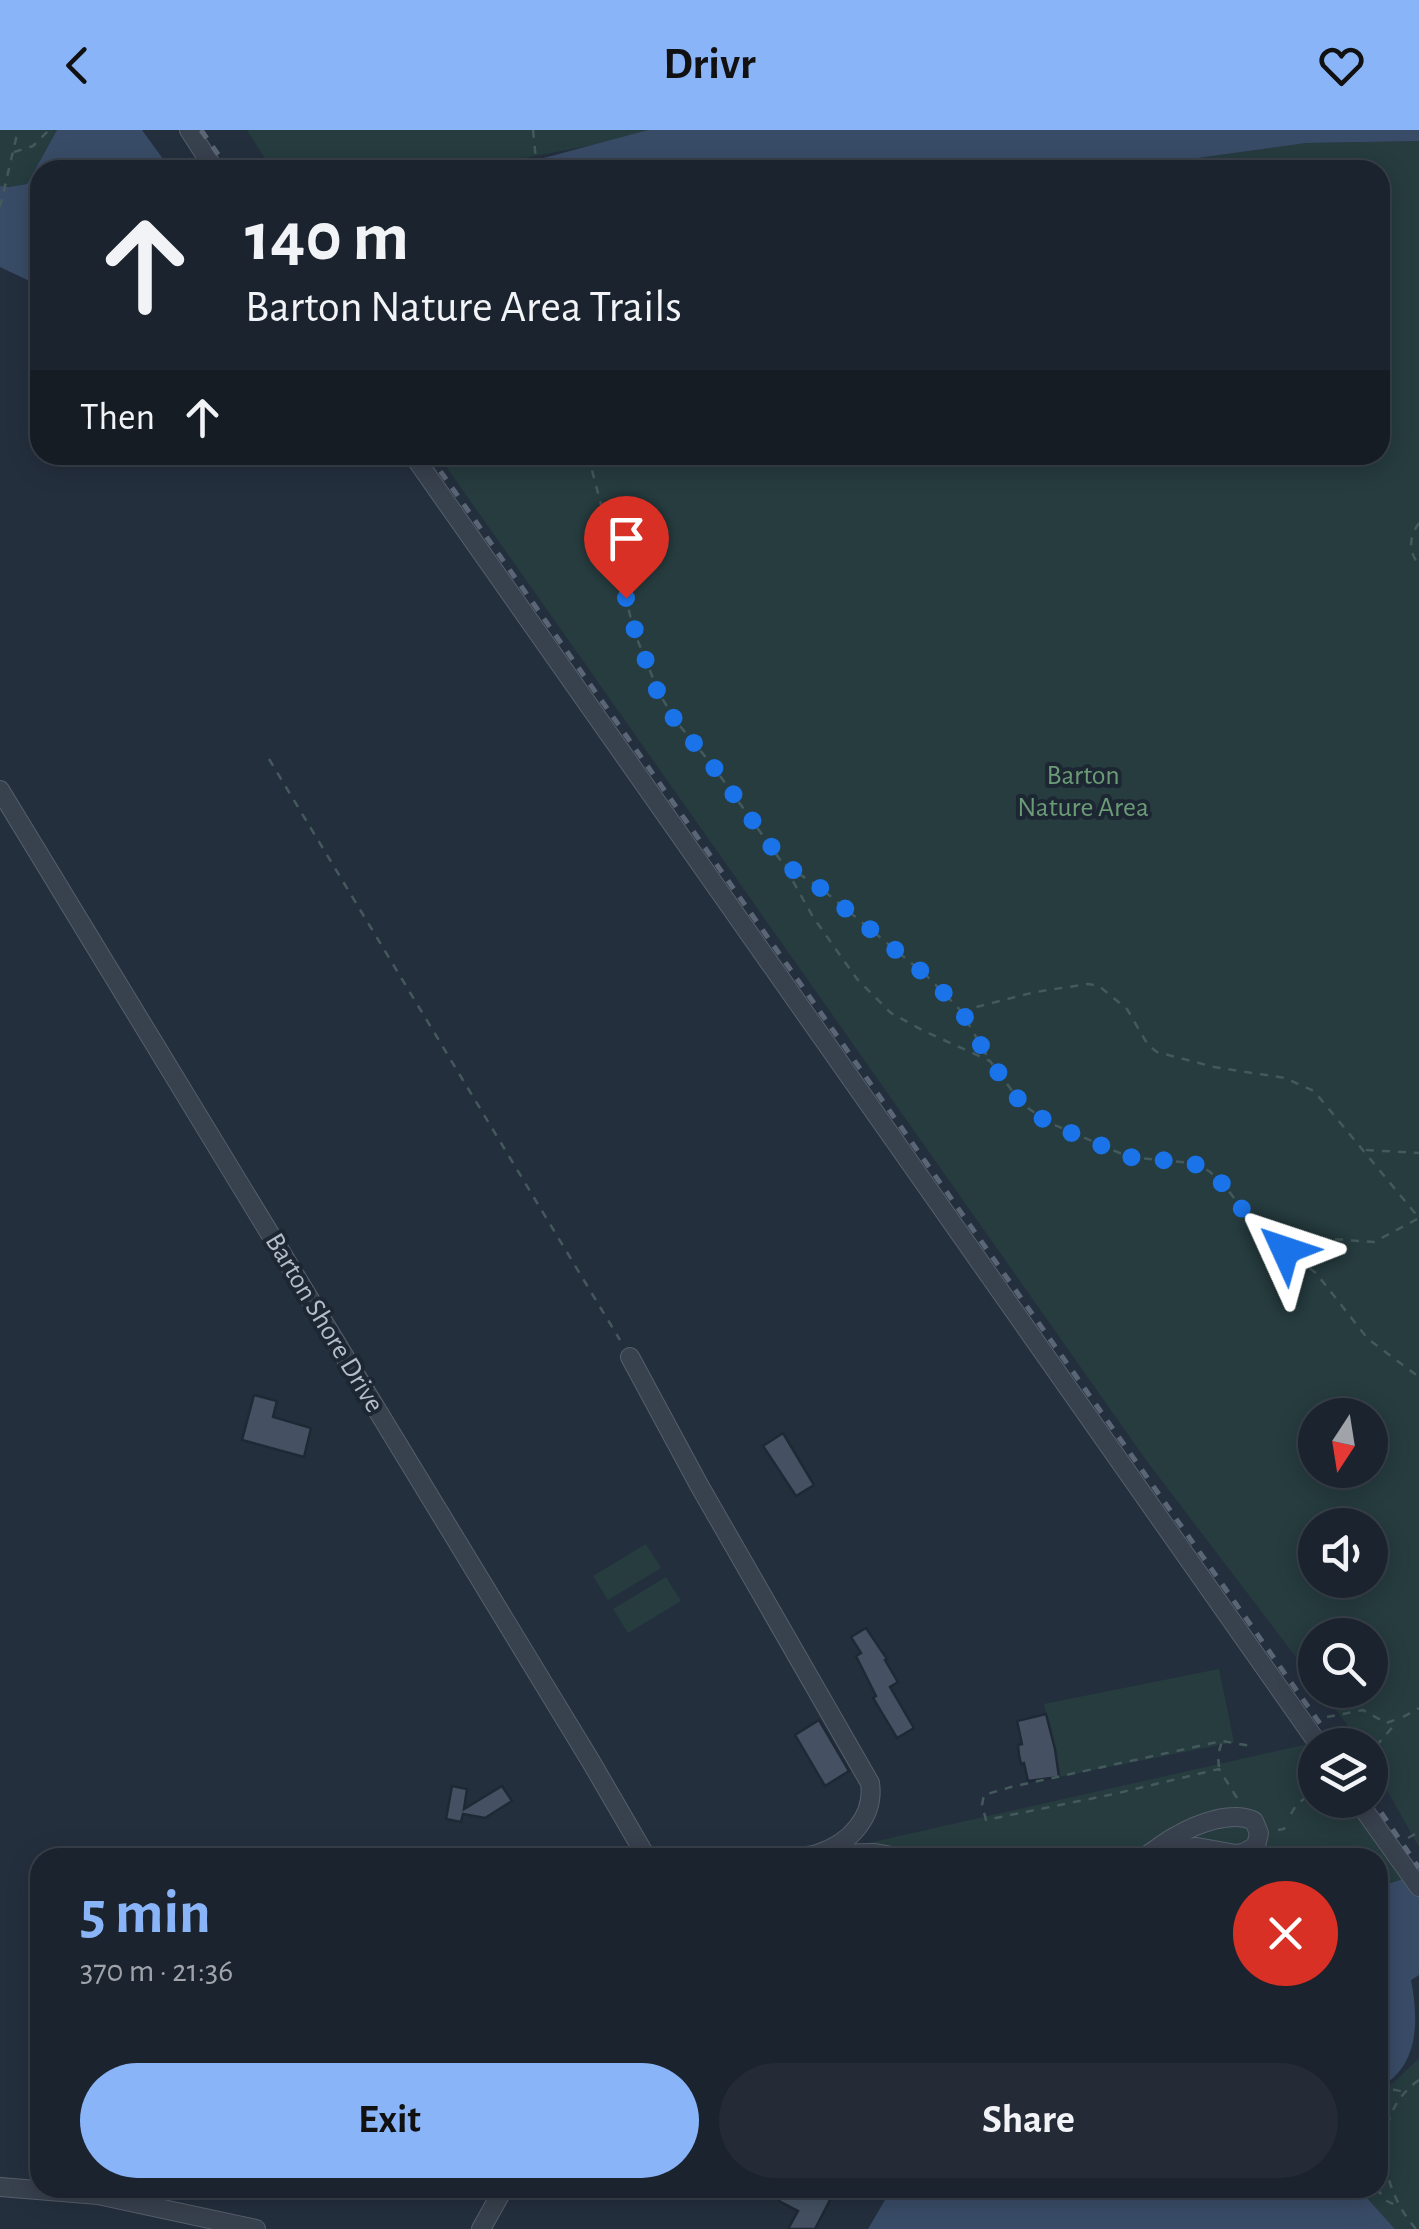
<!DOCTYPE html>
<html lang="en">
<head>
<meta charset="utf-8">
<style>
	:root { --surface:#1b232e; --page:#242b36; --text:#f1f3f6; --muted:#a0a4aa; --line:#39404a; --accent:#8ab4f8 }
	body { margin:0; font-family:"Alegreya Sans",sans-serif; background:var(--page); color:var(--text); height:100vh; display:flex; flex-direction:column; font-size:38px; white-space:nowrap }
	* { box-sizing:border-box; margin:0 }
	p { font-size:32px; color:var(--muted) }
	.icon { flex:none; width:55px; height:55px; fill:none; stroke:currentColor; stroke-width:2; stroke-linecap:round; stroke-linejoin:round }
	.map { position:relative; flex:1; overflow:hidden }
	.sheet { position:absolute; left:30px; top:1718px; width:1358px; height:350px; display:flex; flex-direction:column; background:var(--surface); border-radius:30px; box-shadow:0 5px 25px #0003,0 0 0 2px var(--line) }
	.sheet>* { flex:none }
	.guide { position:absolute; left:30px; top:30px; width:1360px; height:305px; border-radius:30px; box-shadow:0 5px 25px #0003,0 0 0 2px var(--line); background:#1b232e; color:var(--text); overflow:hidden }
	.needle { width:65px; rotate:192deg }
	.buttons { position:absolute; left:1298px; top:1268px; display:grid; gap:20px }
	.buttons a { display:grid; place-items:center; width:90px; height:90px; border-radius:50%; background:var(--surface); box-shadow:0 5px 25px #0003,0 0 0 2px var(--line); font-size:50px }
	.pin { position:absolute; display:grid; place-items:center; width:85px; height:85px; color:#fff; margin:-102px -42px; border-radius:50% 50% 50% 0; rotate:-45deg; box-shadow:0 0 10px #0007 }
	.pin .icon { rotate:45deg }
	.me { position:absolute; width:110px; margin:-55px; rotate:312deg; stroke-linejoin:round; filter:drop-shadow(0 0 8px #0008) }
	.turn { display:flex; align-items:center; gap:35px; height:210px; padding:0 50px; font-size:45px }
	.turn .icon { width:130px; height:130px; stroke-width:2.5 }
	.turn b { display:block; font-size:70px; line-height:85px }
	.then { display:flex; align-items:center; height:95px; padding:0 50px; background:#0003; gap:20px; font-size:38px }
	.round { display:grid; place-items:center; flex:none; width:105px; height:105px; border-radius:52px; background:var(--page) }
	.head { display:flex; align-items:center; justify-content:space-between; height:170px; padding:0 50px }
	h1 { font-size:60px; font-weight:600; line-height:75px; color:var(--accent) }
	.button { display:flex; gap:20px; margin-top:auto; padding:20px 50px }
	.button a { flex:1; height:115px; border-radius:60px; background:var(--accent); color:#111; font-size:40px; font-weight:600; line-height:115px; text-align:center }
	.button a+a { background:var(--page); color:var(--text) }
	header { display:flex; justify-content:space-between; align-items:center; height:130px; padding:0 50px; background:var(--accent); color:#111; font-size:45px; font-weight:600 }
	.map>svg:first-child { display:block }
	.green { fill:#263c3f; fill-rule:evenodd }
	.water { fill:#394c67 }
	.building { fill:#455162; stroke:#1f2835; stroke-width:2.5 }
	.lines { fill:none; stroke-linecap:round; stroke-linejoin:round }
	.minor-casing { stroke:#565f6c; stroke-width:20 }
	.path { stroke:#44595c; stroke-width:2.5; stroke-dasharray:8 8; stroke-linecap:butt }
	.minor { stroke:#38414e; stroke-width:18 }
	.rail { stroke:#5a6575; stroke-width:5; stroke-dasharray:10 10; stroke-linecap:butt }
	.route { stroke:#1a73e8; stroke-width:18; stroke-dasharray:0 32.4 }
	.labels { text-anchor:middle; dominant-baseline:central; stroke-width:8; stroke-linejoin:round; paint-order:stroke }
	.park-label { font-size:28px; fill:#6b9a76; stroke:#1d2633 }
	.street-label { font-size:28px; fill:#b4bcc9; stroke:#1d2633 }
</style>
</head>
<body>
<header><svg class="icon" aria-label="back" viewBox="0 0 24 24"><path d="M15 5l-7 7 7 7"/></svg>Drivr<svg class="icon" aria-label="heart" viewBox="0 0 24 24"><path d="M12 20l-8-8c-3-5 5-10 8-4 3-6 11-1 8 4z"/></svg></header>
<div class="map">
<svg width="1419" height="2099" viewBox="0 0 1419 2099">
	<rect width="100%" height="100%" fill="#242f3e"/>
	<g class="green">
		<polygon points="0,0 57,0 27,54 9,57 0,56"/>
		<polygon points="247,0 648,0 610,12 508,31 425,28 327,40 272,40"/>
		<path d="M 1419,11 L 1419,1717 L 1370,1630 L 1370,1615 L 1362,1615 L 1321,1560 L 1370,1560 L 1370,1505 L 1315,1505 L 1315,1552 L 1146,1330 L 438,325 L 1380,325 L 1380,40 L 1111,40 L 1306,13 ZM 1315,1285 L 1370,1285 L 1370,1340 L 1315,1340 ZM 1315,1395 L 1370,1395 L 1370,1450 L 1315,1450 Z"/>
		<polygon points="646,1414 661,1438 608,1470 593,1446"/>
		<polygon points="666,1447 681,1471 628,1503 613,1479"/>
		<polygon points="1219,1539 1234,1612 1059,1647 1044,1574"/>
		<polygon points="1312,1613 1315,1617 1315,1670 1353,1670 1403,1749 1378,1757 1378,1728 903,1728 815,1725"/>
		<polygon points="1419,1928 1419,2099 1395,2099 1366,2067 1362,2058 1378,2058 1378,1959 1392,1954"/>
	</g>
	<g class="water">
		<polygon points="57,0 142,0 171,40 40,40 40,156 0,137 0,56 9,57 27,54"/>
		<polygon points="648,0 1419,0 1419,11 1306,13 1111,40 327,40 425,28 529,32"/>
		<path d="M 1419,1740 L 1419,1845 L 1411,1850 C 1419,1891 1419,1938 1378,1958 L 1378,1757 L 1403,1749 Z"/>
		<polygon points="892,2058 1362,2058 1366,2067 1395,2099 868,2099"/>
	</g>
	<g class="building">
		<polygon points="254,1265 277,1271 273,1287 311,1298 304,1327 242,1310"/>
		<polygon points="783,1303 814,1355 796,1366 763,1316"/>
		<polygon points="866,1498 887,1529 885,1530 898,1552 890,1557 914,1598 897,1608 873,1568 876,1566 856,1526 861,1523 851,1507"/>
		<polygon points="1046,1584 1055,1619 1059,1647 1028,1651 1024,1633 1021,1634 1019,1625 1018,1615 1022,1614 1017,1591"/>
		<polygon points="819,1590 849,1641 825,1656 795,1605"/>
		<polygon points="452,1656 467,1659 464,1679 502,1656 512,1671 485,1688 463,1684 461,1692 446,1689"/>
		<polygon points="786,2058 808,2058 830,2070 815,2099 788,2099 798,2081 779,2071"/>
	</g>
	<g class="lines">
		<defs>
			<g id="minor">
				<polyline points="189,0 215,40"/>
				<polyline points="413,325 1319,1615"/>
				<polyline points="0,660 590,1630 647,1728"/>
				<path d="M 630,1227 L 699,1355 L 870,1653 C 875,1687 849,1714 817,1724 C 807,1727 795,1726 785,1728"/>
				<polyline points="1357,1670 1419,1757"/>
				<polyline points="824,1724 875,1723 903,1728"/>
				<path d="M 1142,1728 C 1155,1721 1164,1712 1176,1706 C 1196,1694 1232,1680 1254,1691 L 1259,1703 L 1256,1716 L 1243,1723 L 1236,1724 L 1197,1717 L 1158,1720"/>
				<polyline points="0,2057 98,2065 256,2099"/>
				<polyline points="481,2099 504,2058"/>
			</g>
		</defs>
		<use href="#minor" class="minor-casing"/>
		<g class="path">
			<polyline points="533,0 537,40"/>
			<polyline points="14,22 33,16 49,0"/>
			<polyline points="0,77 18,0"/>
			<polyline points="588,325 635,504 659,563 675,590 713,636 784,735 813,787 857,849 891,883 924,901 990,931 1022,974 1050,993 1129,1027 1193,1033 1209,1041 1225,1056 1257,1099 1316,1143 1368,1209 1419,1247"/>
			<path d="M 1419,393 C 1409,407 1408,421 1419,435"/>
			<polyline points="269,629 620,1210"/>
			<polyline points="785,735 818,756 927,846 961,881 990,931"/>
			<polyline points="961,881 1035,862 1088,854 1099,856 1127,879 1148,915 1157,922 1214,937 1285,948 1314,961 1419,1088 1374,1112 1303,1107 1285,1121"/>
			<polyline points="1366,1020 1419,1023"/>
			<polyline points="1327,1587 1363,1580 1386,1593 1401,1588"/>
			<polyline points="1403,1587 1419,1578"/>
			<polyline points="1376,1616 1397,1592"/>
			<polyline points="1370,1619 1371,1619"/>
			<polyline points="1219,1637 1218,1625 1222,1611"/>
			<polyline points="1237,1668 1219,1639 1114,1664 986,1690 982,1675 984,1665 1011,1657 1222,1611 1251,1616"/>
			<polyline points="1291,1684 1295,1677 1311,1662"/>
			<polyline points="1278,1700 1284,1699 1287,1692"/>
			<polyline points="1408,1708 1419,1702"/>
			<polyline points="1378,1964 1391,1959 1405,1962"/>
			<polyline points="1376,2058 1387,2071 1397,2076"/>
			<path d="M 1416,2099 C 1379,2057 1368,1986 1419,1950"/>
		</g>
		<use href="#minor" class="minor"/>
		<g class="rail">
			<polyline points="201,0 229,40"/>
			<polyline points="429,325 1335,1615"/>
			<polyline points="1370,1666 1419,1738"/>
		</g>
	</g>
	<g class="lines">
		<polyline class="route" points="626,468 636,504 658,563 675,590 713,636 784,734 818,756 927,846 961,880 990,931 1022,974 1050,994 1129,1027 1193,1033 1208,1041 1225,1056 1257,1099 1285,1120"/>
	</g>
	<g class="labels">
		<g class="park-label">
			<text x="1083" y="646">Barton<tspan x="1083" dy="32">Nature Area</tspan></text>
		</g>
		<g class="street-label">
			<text transform="translate(324 1193) rotate(59)">Barton Shore Drive</text>
		</g>
	</g>
</svg>
<div class="buttons">
<a><svg class="needle" viewBox="-14 -14 28 28"><path d="M0-13l5 13h-10z" fill="#e53935"/><path d="M0 13l5-13h-10z" fill="#a0a4aa"/></svg></a>
<a><svg class="icon" aria-label="sound" viewBox="0 0 24 24"><path d="M4 9h4l5-4v14l-5-4H4zM17 9q2 3 0 6"/></svg></a>
<a><svg class="icon" aria-label="search" viewBox="0 0 24 24"><circle cx="10" cy="10" r="6"/><path d="M15 15l6 6"/></svg></a>
<a><svg class="icon" aria-label="layers" viewBox="0 0 24 24"><path d="M12 4l9 5-9 5-9-5zM3 14l9 5 9-5"/></svg></a>
</div>
<div class="pin" style="left:626px;top:468px;background:#d93025"><svg class="icon" aria-label="arrive" viewBox="0 0 24 24"><path d="M6 21V4h12l-3 4 3 4H6"/></svg></div>
<svg class="me" style="left:1285px;top:1120px" viewBox="-20 -20 40 40"><path d="M0-17L14 15 0 8-14 15z" fill="#1a73e8" stroke="#fff" stroke-width="4"/></svg>
<div class="guide">
<div class="turn"><svg class="icon" aria-label="ahead" viewBox="0 0 24 24"><path d="M12 20V5M6 11l6-6 6 6"/></svg><div><b>140 m</b>Barton Nature Area Trails</div></div>
<div class="then">Then<svg class="icon" aria-label="ahead" viewBox="0 0 24 24"><path d="M12 20V5M6 11l6-6 6 6"/></svg></div>
</div>
<section class="sheet">
<div class="head"><div><h1>5 min</h1><p>370 m · 21:36</p></div><a class="round" style="background:#d93025;color:#fff"><svg class="icon" aria-label="close" viewBox="0 0 24 24"><path d="M6 6l12 12M18 6L6 18"/></svg></a></div>
<div class="button"><a>Exit</a><a>Share</a></div>
</section>
</div>
</body>
</html>
